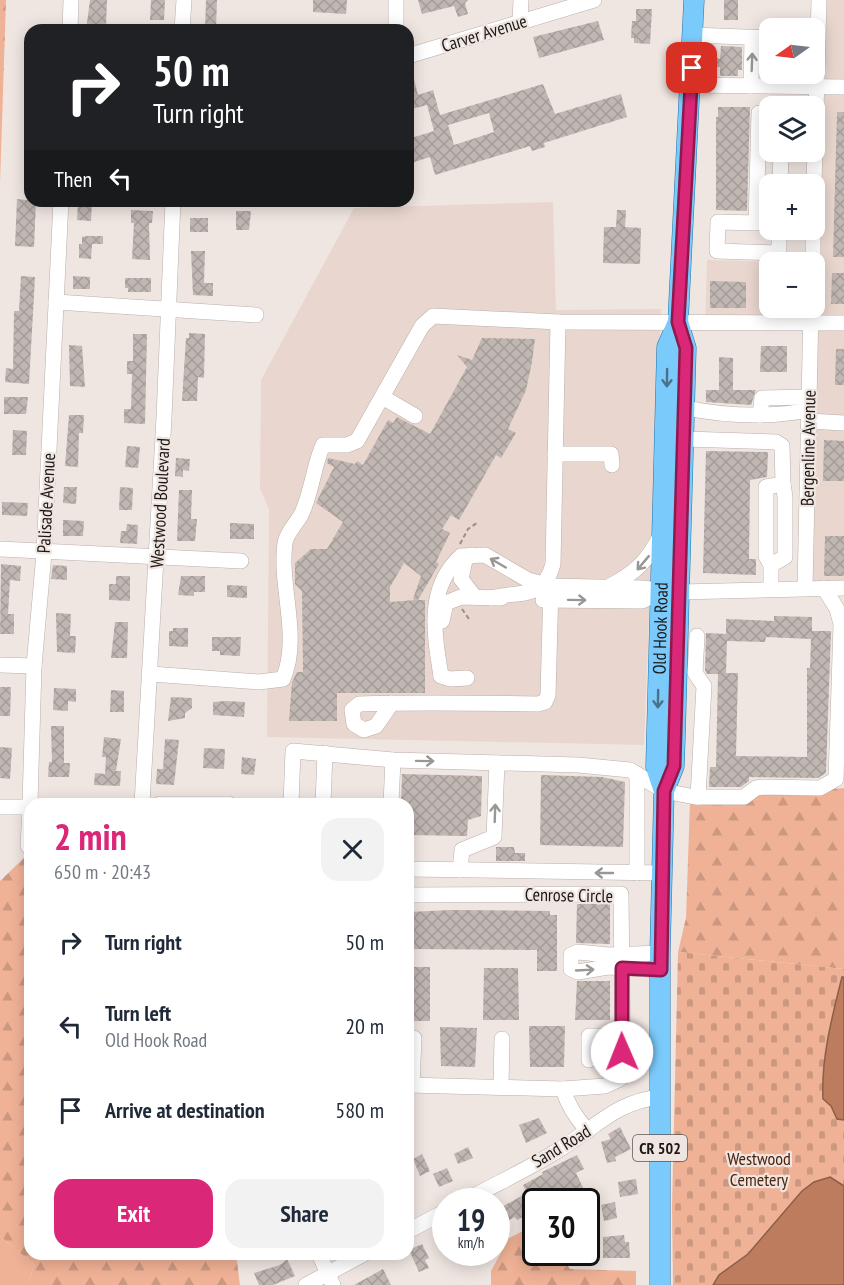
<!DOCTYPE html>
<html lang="en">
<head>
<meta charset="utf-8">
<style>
	:root { --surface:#fff; --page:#f2f2f3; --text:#1f2937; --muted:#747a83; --accent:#db2777 }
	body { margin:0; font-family:"PT Sans Narrow",sans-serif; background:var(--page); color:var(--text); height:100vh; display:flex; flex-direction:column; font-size:22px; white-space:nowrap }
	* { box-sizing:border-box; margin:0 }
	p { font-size:20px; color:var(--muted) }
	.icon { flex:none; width:33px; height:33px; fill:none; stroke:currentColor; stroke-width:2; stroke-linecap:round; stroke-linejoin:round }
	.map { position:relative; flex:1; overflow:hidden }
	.side { position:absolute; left:24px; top:798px; width:390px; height:462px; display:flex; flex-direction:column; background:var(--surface); border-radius:18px; box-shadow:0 3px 15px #0003 }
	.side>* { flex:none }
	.top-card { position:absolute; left:24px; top:24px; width:390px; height:183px; border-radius:18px; box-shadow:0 3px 15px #0003; background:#202124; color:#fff; overflow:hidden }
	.needle { width:39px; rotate:256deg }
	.tools { position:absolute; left:759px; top:18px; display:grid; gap:12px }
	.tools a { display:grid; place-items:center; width:66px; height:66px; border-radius:12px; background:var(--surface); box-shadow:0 3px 15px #0003; font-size:30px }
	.speed { position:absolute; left:432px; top:1188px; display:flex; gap:12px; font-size:30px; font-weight:700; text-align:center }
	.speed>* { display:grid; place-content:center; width:78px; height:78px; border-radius:50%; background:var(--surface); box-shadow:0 3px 15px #0003; line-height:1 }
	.speed small { font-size:15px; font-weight:400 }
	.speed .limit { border:3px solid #111; border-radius:9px; background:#fff; color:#111 }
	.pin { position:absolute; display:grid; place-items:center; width:51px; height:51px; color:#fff; margin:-26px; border-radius:12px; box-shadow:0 3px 9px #0006 }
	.me { position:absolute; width:66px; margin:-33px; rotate:359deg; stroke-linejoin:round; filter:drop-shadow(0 0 4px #0008) }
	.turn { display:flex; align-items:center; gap:21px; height:126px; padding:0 30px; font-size:27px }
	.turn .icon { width:78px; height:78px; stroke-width:2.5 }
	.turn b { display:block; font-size:42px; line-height:51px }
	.then { display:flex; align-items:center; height:57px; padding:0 30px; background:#0003; gap:12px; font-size:22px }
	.round { display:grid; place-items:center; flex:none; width:63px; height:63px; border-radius:18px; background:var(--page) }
	.summary { display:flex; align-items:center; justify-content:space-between; height:102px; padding:0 30px }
	h1 { font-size:36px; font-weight:800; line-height:45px; color:var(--accent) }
	.primary-button { display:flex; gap:12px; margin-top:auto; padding:12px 30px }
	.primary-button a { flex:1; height:69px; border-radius:18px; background:var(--accent); color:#fff; font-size:24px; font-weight:800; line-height:69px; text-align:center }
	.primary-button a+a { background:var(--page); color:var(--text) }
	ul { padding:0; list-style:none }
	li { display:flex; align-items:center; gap:18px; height:84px; padding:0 30px }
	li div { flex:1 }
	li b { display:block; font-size:22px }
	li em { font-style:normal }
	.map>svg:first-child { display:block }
	.built { fill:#e9d7cf }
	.forest { fill:url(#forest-firs) }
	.cemetery { fill:url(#cemetery-stones) }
	.green { fill:#f0b296 }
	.water { fill:#be7c5e; stroke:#8d5e48; stroke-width:1.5 }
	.building { fill:url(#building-cross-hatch); fill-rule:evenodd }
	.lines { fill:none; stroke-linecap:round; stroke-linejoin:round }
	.minor-casing { stroke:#b9afaa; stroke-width:16 }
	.major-casing { stroke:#2074aa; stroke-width:21 }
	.path { stroke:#968f8b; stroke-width:2; stroke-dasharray:4.5 3; stroke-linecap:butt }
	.minor { stroke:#fff; stroke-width:15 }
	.major { stroke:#7acafb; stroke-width:20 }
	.oneway { stroke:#999796 }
	.oneway2 { stroke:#4b7188 }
	.route-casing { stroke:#8e194d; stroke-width:15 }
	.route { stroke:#db2777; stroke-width:10 }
	.labels { text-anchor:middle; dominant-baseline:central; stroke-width:4.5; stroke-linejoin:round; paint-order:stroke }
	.shield { fill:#f0e6e1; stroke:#5c5653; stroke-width:1.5 }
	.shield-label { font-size:16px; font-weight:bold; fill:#1c1816 }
	.street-label { font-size:18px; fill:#1c1816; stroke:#f0e6e1 }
	.park-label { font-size:18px; fill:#4f230c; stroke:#f0e6e1 }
</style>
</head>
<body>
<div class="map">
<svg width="844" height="1285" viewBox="0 0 844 1285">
	<defs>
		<pattern id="forest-firs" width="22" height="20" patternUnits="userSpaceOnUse" patternTransform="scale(1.5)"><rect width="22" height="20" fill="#f0b296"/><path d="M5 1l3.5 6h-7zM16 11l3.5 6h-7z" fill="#cd9881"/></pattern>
		<pattern id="cemetery-stones" width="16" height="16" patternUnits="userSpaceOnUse" patternTransform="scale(1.5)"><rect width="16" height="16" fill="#f0b296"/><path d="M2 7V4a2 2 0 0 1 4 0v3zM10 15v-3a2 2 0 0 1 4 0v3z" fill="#cd9881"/></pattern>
		<pattern id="building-cross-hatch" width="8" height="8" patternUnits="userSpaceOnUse" patternTransform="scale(1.5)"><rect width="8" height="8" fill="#c0b6b2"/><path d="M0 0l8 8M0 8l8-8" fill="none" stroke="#a49c98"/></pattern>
	</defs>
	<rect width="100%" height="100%" fill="#f0e6e1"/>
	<g class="built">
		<polygon points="819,0 844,0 844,586 803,587 809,323 705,326 707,260 784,262 770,262 770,308 814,308"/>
		<polygon points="553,202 556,310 661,309 644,745 267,737 269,509 260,489 261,380 354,208"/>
	</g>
	<g class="forest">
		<polygon points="0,0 6,0 0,184"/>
		<polygon points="844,788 844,969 678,952 686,918 690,801"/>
		<polygon points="27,855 30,860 30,1254 236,1254 240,1285 28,1285 34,1265 0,1236 0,881"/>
		<polygon points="535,1225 536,1252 559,1253 570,1269 636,1271 636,1285 491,1285 491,1271 509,1238"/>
	</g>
	<polygon class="cemetery" points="678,952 844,969 844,1285 673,1285 672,1207"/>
	<polygon class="green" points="0,1236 34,1265 28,1285 0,1285"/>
	<g class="water">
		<path d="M 842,977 L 844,977 L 844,1120 L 837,1119 L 831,1106 L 823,1099 C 821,1058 832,1017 842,977 Z"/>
		<polygon points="830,1177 844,1186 844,1285 713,1285 719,1275 748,1254 802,1191 814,1182"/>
	</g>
	<g class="building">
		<polygon points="90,0 107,0 106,27 103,27 103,30 86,30"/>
		<polygon points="151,0 165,0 164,20 150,20"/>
		<polygon points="206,0 217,0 216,30 205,30"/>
		<polygon points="313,0 347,0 346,14 313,12"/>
		<polygon points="418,0 468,0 465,3 468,14 458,17 454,6 422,14"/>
		<rect x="724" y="0" width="14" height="20"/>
		<polygon points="636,9 652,9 650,44 634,43 634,38 631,38 632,21 636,21"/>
		<polygon points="598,21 604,40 539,58 533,37"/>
		<polygon points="721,46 742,47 742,70 738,70 738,76 720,76 720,67 717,67 717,58 720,59"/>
		<path d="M 411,66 L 418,95 L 433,90 L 440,115 L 543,84 L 555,114 L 621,94 L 627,117 L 544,143 L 545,147 L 532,151 L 530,146 L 435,175 L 430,157 L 408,164 L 408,139 L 434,131 L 427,105 L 408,110 L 408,67 ZM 489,113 L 494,132 L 454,145 L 448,125 Z"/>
		<polygon points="718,107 750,107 747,211 716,210 716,117 718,117"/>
		<polygon points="837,112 844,112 844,257 833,257"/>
		<polygon points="17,199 36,201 34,247 15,246"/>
		<polygon points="78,201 92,201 91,221 77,220"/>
		<polygon points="131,210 153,211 152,223 149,223 150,260 132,259 134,223 131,223"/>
		<polygon points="617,210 626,210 625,227 641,228 640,264 603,263 604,227 616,227"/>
		<polygon points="236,211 251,211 249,230 236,230"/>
		<rect x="190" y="218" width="18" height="14"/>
		<polygon points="86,236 103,236 103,244 92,244 91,259 79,258 79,244 82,244 82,237"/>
		<polygon points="191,251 205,251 204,283 213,283 213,296 193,295"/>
		<polygon points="832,273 844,273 844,304 831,304"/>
		<polygon points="21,276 35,277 29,384 5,382 6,368 13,369 14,311 19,311"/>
		<polygon points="73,276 90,277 90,289 73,289"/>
		<polygon points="125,278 151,278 151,292 128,292 128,288 125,288"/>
		<polygon points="710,281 746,282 746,308 710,308"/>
		<polygon points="189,333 205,334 204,378 198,377 197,401 182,401 186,338 189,338"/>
		<polygon points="133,334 147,334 145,424 124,423 124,409 131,409 132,374 127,374 127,361 133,361"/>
		<path d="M 482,338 L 535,339 L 532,362 L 526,390 L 508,429 L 516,433 L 501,458 L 496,455 L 459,520 L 451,515 L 442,529 L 450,533 L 436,562 L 439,564 L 418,600 L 425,600 L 425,693 L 337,693 L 337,721 L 289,721 L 292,682 L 297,672 L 303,672 L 302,591 L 295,584 L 295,563 L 311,549 L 327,549 L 343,522 L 316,503 L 334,467 L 327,463 L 328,458 L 355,464 L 357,461 L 363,465 L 388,420 L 393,423 L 397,417 L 430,434 L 467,367 L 457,355 L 472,360 ZM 404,563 L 421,576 L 413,599 L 415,600 L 390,602 L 390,587 Z"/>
		<polygon points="69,345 82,346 85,387 70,386"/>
		<polygon points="761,346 787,346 787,372 760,372"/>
		<polygon points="836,349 844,349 844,385 835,385"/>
		<polygon points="719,357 733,358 733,390 756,390 751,405 706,402 706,390 719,390"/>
		<polygon points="4,397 28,397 26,414 4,414"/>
		<polygon points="69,415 84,415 83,433 79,433 78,467 65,466"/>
		<polygon points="13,430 27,431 26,455 12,455"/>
		<polygon points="824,440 844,441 844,481 823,481"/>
		<polygon points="127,446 140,447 138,468 125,467"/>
		<polygon points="706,451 768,452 767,477 750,480 749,559 756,559 756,575 703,573"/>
		<polygon points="176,458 190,459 189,471 183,470 183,477 175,476"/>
		<polygon points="64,487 77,487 76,504 63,503"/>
		<polygon points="120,487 133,488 132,510 119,510"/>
		<polygon points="179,490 192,490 191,519 197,519 195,541 177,541"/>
		<polygon points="2,502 28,503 27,516 2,515"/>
		<polygon points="63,520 84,521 83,536 63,536"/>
		<polygon points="230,523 254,524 254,539 230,539"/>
		<polygon points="127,524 138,525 137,544 120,543 121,531 126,531"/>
		<polygon points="825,536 844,536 844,576 824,576"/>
		<polygon points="1,564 21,566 20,581 10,580 8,614 14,614 14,634 0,634"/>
		<polygon points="53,565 67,566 67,580 51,579"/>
		<polygon points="116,576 130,576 130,601 109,600 109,584 116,584"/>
		<polygon points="181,576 205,576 205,592 194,592 194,596 178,595"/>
		<polygon points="227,585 247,586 247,598 227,597"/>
		<polygon points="56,613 71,614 70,636 76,636 75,653 57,652"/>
		<path d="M 774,616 L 812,617 L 812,631 L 831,631 L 826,773 L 818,778 L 749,777 L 749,781 L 741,787 L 709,787 L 710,767 L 716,767 L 718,674 L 707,674 L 705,670 L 706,633 L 726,634 L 726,619 L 774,621 ZM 766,637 L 811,639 L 810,668 L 807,668 L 807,757 L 736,756 L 738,673 L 726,673 L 727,641 L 765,642 Z"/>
		<polygon points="115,622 128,622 127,658 111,658"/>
		<polygon points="173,628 188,628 188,647 169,646 169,631 173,631"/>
		<polygon points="212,637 241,637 240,656 220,655 220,651 212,651"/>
		<polygon points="0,687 11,687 10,716 0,716"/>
		<polygon points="54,688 76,689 76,702 68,701 68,711 53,710"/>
		<polygon points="111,690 124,691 124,712 110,712"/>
		<polygon points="171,697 192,698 192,708 185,713 185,718 168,721"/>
		<polygon points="225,701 245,702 244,717 213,715 213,702"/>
		<polygon points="51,726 64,726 64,763 70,763 69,777 48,777 49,762 52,762"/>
		<polygon points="104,737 121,739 116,771 121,771 120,786 94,785 95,773 105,774 106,757 102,757"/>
		<polygon points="165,739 179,740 174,785 156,784 157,769 163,769"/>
		<polygon points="0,747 12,748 10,779 0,778"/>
		<polygon points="204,748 225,749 224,769 203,768"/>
		<polygon points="242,757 256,759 254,775 241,774"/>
		<polygon points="402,774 482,776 481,816 468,820 467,836 408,835 408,804 401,804"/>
		<polygon points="541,775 602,777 625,782 623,847 540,845"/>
		<polygon points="496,847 514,847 515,853 525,853 525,861 496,861"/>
		<polygon points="577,904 610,904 610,944 576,943"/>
		<polygon points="451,910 550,911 550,915 557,915 557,971 537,971 537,950 409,949 409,912"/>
		<rect x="408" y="967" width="22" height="54"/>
		<polygon points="484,968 518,968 519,1020 483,1020"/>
		<polygon points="577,981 610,981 610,1020 575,1020"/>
		<polygon points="529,1026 565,1026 564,1067 530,1067"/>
		<polygon points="440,1027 477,1028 475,1067 441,1066"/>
		<polygon points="539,1118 547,1133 526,1143 519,1125"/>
		<polygon points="620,1127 631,1149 615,1157 616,1161 607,1163 601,1142 611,1139 608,1134"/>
		<polygon points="468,1147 473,1158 458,1164 454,1154"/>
		<polygon points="422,1154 430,1171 420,1176 413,1159"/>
		<polygon points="577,1155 584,1169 576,1173 587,1196 575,1202 569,1189 554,1197 552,1192 522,1207 527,1215 517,1220 515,1217 505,1222 503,1220 496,1223 496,1210 527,1193 523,1185 543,1174 542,1172"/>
		<polygon points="447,1168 453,1181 439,1187 433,1174"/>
		<polygon points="636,1179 638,1194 620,1197 618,1182"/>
		<polygon points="615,1202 617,1218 604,1221 601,1205"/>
		<polygon points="624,1235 625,1242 629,1242 630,1258 603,1258 603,1237"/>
		<polygon points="422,1244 429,1258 425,1260 429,1268 419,1272 409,1250"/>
		<polygon points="287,1259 295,1276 273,1285 259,1285 254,1273 280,1265"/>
		<polygon points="383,1269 391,1285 354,1285"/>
	</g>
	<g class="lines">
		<defs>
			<g id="minor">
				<polyline points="520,22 521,0"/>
				<polyline points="70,30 71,0"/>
				<polyline points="182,30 184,0"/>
				<polyline points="396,30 396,0"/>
				<polyline points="693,35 770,38"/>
				<polyline points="408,56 594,0"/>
				<polyline points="691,85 844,87"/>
				<polyline points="751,86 752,38"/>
				<polyline points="770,113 759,113 756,223 718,222 717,251 779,253 779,230"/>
				<polyline points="780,184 781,152"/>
				<polyline points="814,184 819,0"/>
				<polyline points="813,262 813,230"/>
				<polyline points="56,302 256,315"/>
				<polyline points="384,398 415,416"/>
				<path d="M 686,408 C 726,416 768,418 809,410"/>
				<polyline points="760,415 762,398 809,397"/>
				<polyline points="809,421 844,423"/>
				<polyline points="685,439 776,442 782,446 783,484 766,487 766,556 771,565 771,589"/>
				<polyline points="555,454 611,454 612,465"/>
				<polyline points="0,549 241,561"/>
				<polyline points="472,555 465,560 461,579 475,597"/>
				<polyline points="771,565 785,557 785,497 783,484"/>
				<path d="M 610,586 C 635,573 649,560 661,534"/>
				<polyline points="805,588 811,308"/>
				<path d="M 491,598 C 521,590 543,601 553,564 L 558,322"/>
				<polyline points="543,600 642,601 661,592"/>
				<polyline points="442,621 446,603 461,597 501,598"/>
				<polyline points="697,636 695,673 704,686 698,797"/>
				<polyline points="0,665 34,666"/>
				<path d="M 151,674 L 259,682 L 283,679 C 301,637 279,587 285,543 C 287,532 296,524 301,515 C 312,493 313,467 323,445 L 347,445 L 357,441 L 422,326 L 433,316 L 558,322 L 844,323"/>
				<path d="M 441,676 C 434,633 426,588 461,556 L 485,555 L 528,580 L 551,586 L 641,588 L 680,592 L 844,588"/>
				<polyline points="441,676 450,679 467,678"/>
				<path d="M 392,703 L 376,726 L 364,730 L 354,724 L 352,710 L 359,704 C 419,702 478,703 538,704 L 545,702 L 548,695 L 551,586"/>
				<polyline points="30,804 34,666 44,553 61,201"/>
				<polyline points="142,804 164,418 173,201"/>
				<polyline points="160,804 229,804"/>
				<polyline points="291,804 293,751 393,760 578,765 630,770 664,791 695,797 744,797 756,788 763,787 820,788 836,779 841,624 837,609 824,588"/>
				<polyline points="323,804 325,753"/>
				<polyline points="391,804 393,760"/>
				<polyline points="0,807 30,807"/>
				<polyline points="28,846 30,810"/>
				<polyline points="408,869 662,873"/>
				<polyline points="460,870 462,850 494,837 497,763"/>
				<polyline points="637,873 637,774"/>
				<polyline points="408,895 621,894 623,1068 620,1079 605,1086 563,1089 408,1085"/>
				<polyline points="660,953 608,955 578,952 571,955 571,969 578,972 608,967 661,970"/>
				<polyline points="589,1060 589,1036 622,1036"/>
				<polyline points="412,1085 414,1038"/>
				<polyline points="501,1087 502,1039"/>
				<path d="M 563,1089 C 568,1106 576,1118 588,1131"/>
				<path d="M 463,1202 C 495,1184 529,1169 560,1149 C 597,1127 615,1102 660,1097"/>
				<polyline points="408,1231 446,1211"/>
				<polyline points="319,1254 333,1285"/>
				<polyline points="306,1285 364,1254"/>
			</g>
			<g id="major">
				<polyline points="664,791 674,766 675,738 686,348 678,322 694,0"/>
				<path id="s1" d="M 660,1285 L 660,953 L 664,791 L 656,767 L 667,347 L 678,322"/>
			</g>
		</defs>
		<use href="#minor" class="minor-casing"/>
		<use href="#major" class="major-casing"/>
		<g class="path">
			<polyline points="460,544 468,529 477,523"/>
			<polyline points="462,609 469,619"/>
		</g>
		<use href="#minor" class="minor"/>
		<use href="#major" class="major"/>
	</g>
	<defs><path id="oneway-shaft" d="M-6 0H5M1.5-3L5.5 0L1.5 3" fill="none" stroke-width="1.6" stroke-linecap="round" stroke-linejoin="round" transform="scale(1.5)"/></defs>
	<g class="oneway">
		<use href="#oneway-shaft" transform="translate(752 62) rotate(-88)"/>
		<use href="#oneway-shaft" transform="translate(498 563) rotate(-150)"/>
		<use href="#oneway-shaft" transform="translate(643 563) rotate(130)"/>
		<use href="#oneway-shaft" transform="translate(577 600) rotate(1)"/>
		<use href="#oneway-shaft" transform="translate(425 761) rotate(1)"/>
		<use href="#oneway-shaft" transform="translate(495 813) rotate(-88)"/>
		<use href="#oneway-shaft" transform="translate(604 873) rotate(-180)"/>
		<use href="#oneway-shaft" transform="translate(585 970) rotate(-3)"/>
	</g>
	<g class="oneway2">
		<use href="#oneway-shaft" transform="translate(667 378) rotate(91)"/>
		<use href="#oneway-shaft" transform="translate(658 699) rotate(91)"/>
	</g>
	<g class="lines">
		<defs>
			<polyline id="route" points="622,1052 622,968 661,970 664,791 674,766 686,348 678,322 692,68"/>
		</defs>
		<use href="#route" class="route-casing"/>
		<use href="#route" class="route"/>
	</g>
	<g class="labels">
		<rect class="shield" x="633" y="1135" width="54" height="26" rx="4.5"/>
		<g class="shield-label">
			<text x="660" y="1148">CR 502</text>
		</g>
		<g class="street-label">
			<text transform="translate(484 33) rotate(-17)">Carver Avenue</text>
			<text transform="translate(808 448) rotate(-89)">Bergenline Avenue</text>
			<text transform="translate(46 503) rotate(-87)">Palisade Avenue</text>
			<text transform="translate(160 503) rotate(-87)">Westwood Boulevard</text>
			<text stroke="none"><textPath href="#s1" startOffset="658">Old Hook Road</textPath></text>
			<text transform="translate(569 895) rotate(1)">Cenrose Circle</text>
			<text transform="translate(561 1146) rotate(-31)">Sand Road</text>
		</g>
		<g class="park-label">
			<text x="759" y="1158">Westwood<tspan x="759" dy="21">Cemetery</tspan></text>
		</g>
	</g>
</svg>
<div class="tools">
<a><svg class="needle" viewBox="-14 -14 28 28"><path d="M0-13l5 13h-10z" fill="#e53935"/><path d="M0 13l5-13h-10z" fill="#747a83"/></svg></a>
<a><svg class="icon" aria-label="layers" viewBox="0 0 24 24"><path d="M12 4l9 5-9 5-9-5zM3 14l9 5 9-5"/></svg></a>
<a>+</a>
<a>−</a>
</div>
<div class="speed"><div>19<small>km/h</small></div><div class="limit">30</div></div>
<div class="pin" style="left:692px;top:68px;background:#d93025"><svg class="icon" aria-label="arrive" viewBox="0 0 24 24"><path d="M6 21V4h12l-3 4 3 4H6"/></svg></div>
<svg class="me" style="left:622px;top:1052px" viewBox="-20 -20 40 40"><circle r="19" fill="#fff"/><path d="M0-13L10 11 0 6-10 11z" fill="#db2777"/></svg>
<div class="top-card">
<div class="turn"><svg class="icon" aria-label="right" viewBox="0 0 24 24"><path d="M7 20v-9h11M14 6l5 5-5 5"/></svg><div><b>50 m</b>Turn right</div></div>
<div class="then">Then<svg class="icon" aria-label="left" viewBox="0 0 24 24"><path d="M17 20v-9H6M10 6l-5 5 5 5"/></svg></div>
</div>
<section class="side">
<div class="summary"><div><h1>2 min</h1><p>650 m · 20:43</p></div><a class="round"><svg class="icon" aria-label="close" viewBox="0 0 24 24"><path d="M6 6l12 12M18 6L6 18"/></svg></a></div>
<ul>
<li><svg class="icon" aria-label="right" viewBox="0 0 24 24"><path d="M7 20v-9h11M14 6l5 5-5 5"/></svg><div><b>Turn right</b></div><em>50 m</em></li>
<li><svg class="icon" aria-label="left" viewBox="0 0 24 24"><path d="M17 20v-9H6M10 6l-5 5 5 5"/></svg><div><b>Turn left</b><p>Old Hook Road</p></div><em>20 m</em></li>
<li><svg class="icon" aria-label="arrive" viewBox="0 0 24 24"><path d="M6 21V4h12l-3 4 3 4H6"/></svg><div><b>Arrive at destination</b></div><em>580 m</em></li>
</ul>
<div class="primary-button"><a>Exit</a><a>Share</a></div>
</section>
</div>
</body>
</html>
